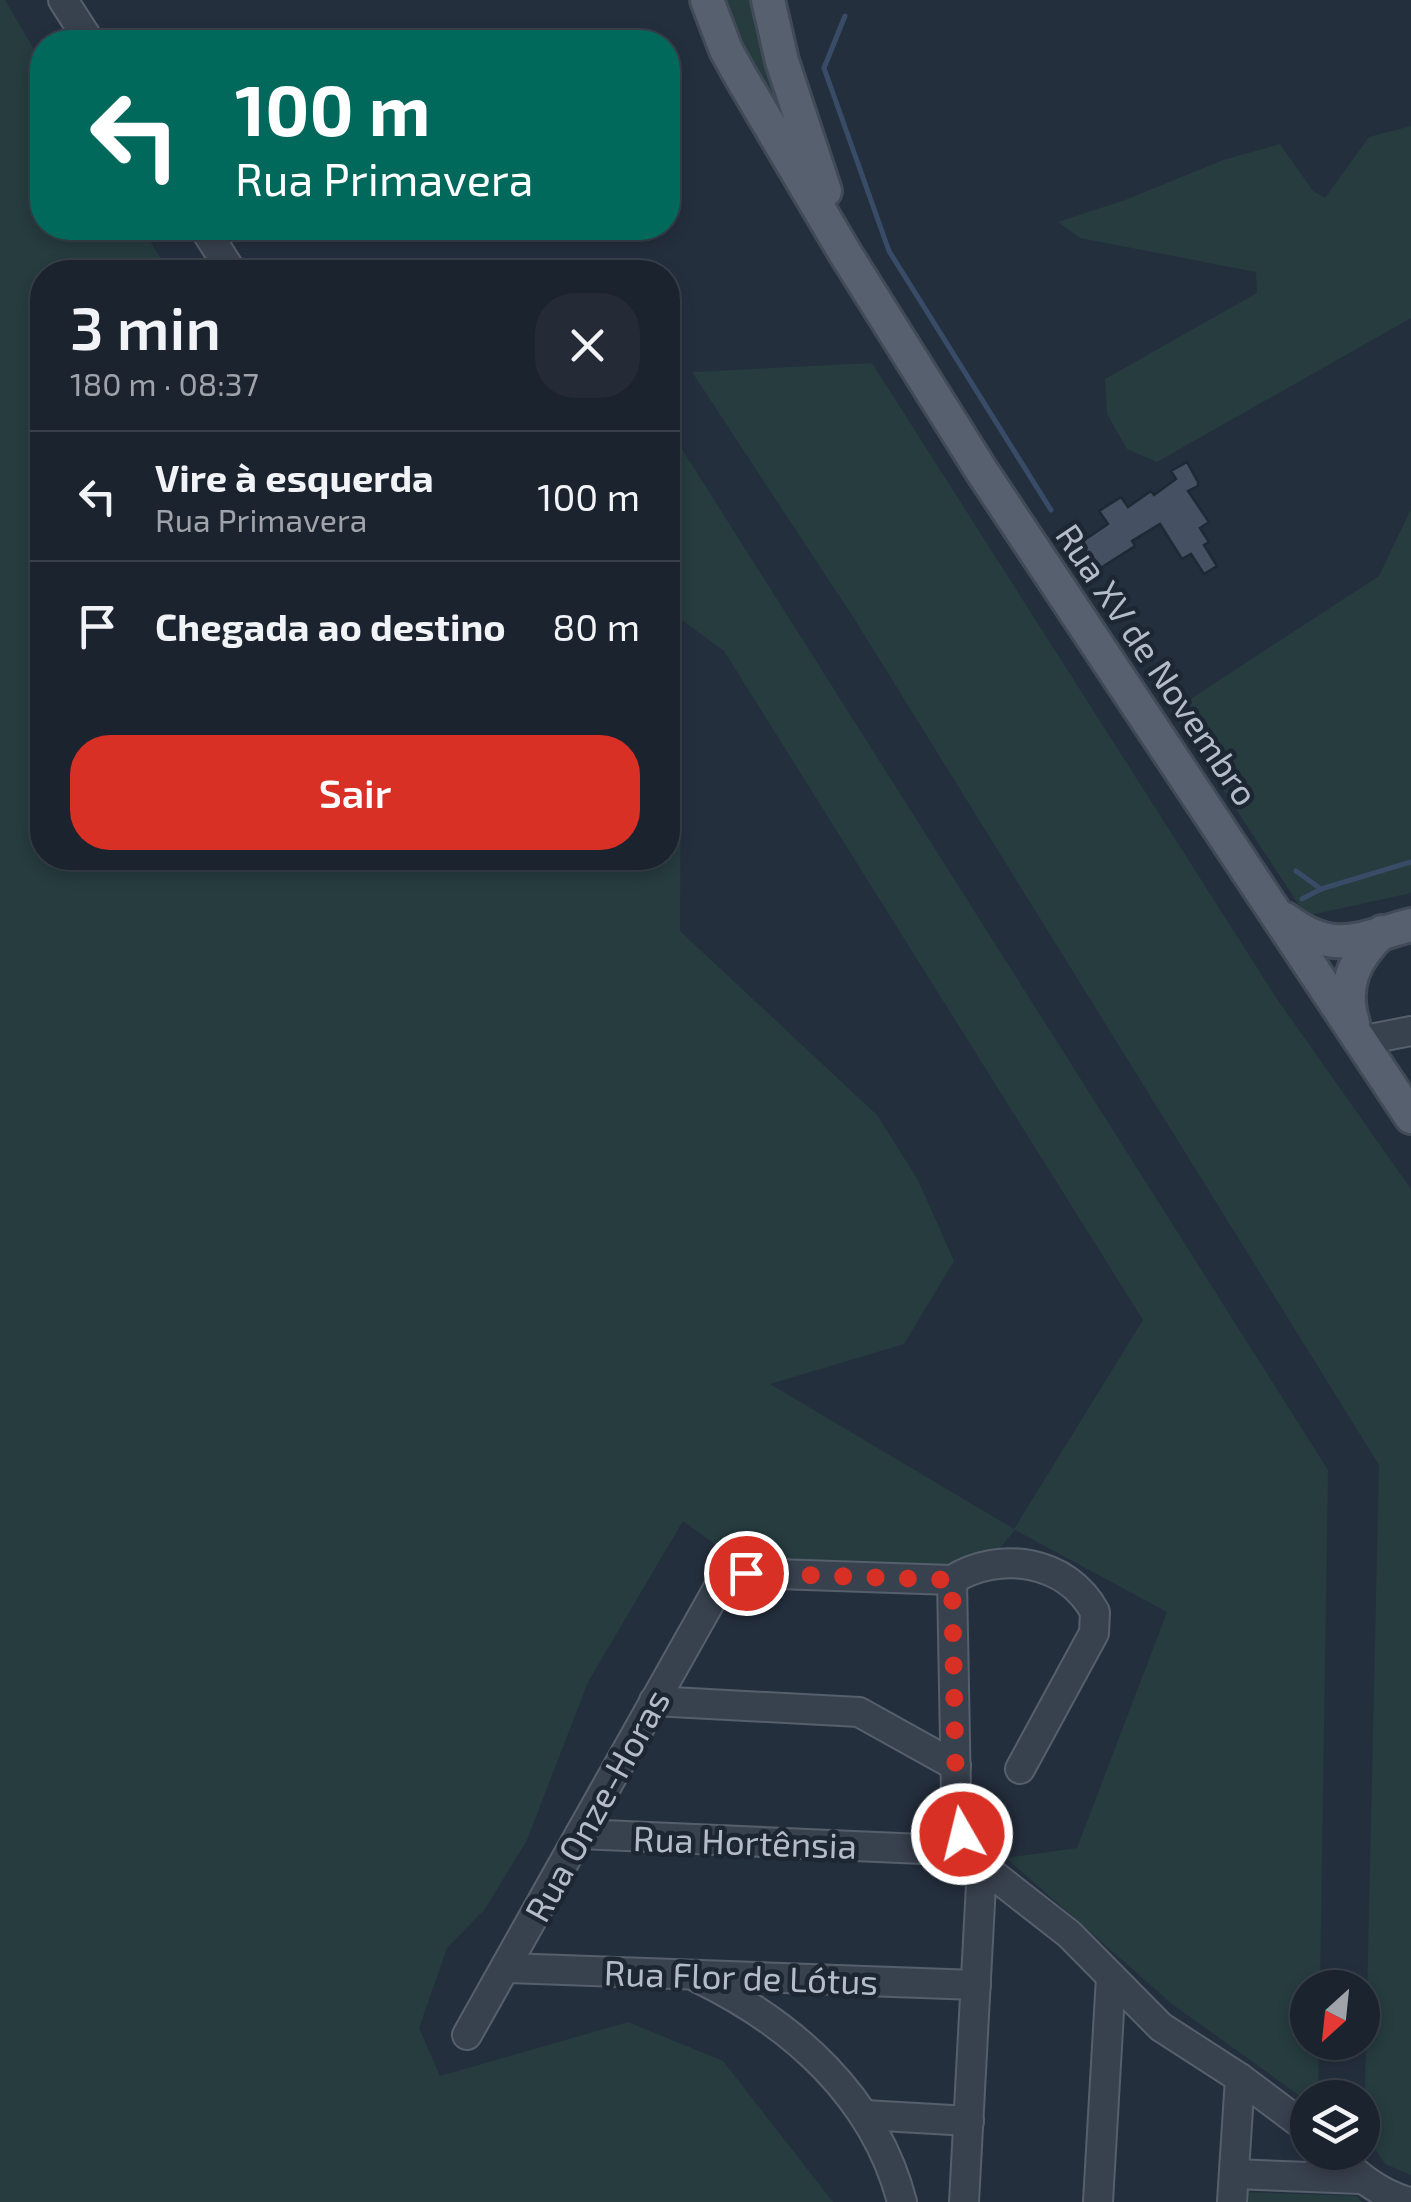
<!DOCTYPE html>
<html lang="pt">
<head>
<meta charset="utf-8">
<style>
	:root { --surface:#1b232e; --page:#242b36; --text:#f1f3f6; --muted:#a0a4aa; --line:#39404a; --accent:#d93025 }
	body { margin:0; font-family:"Exo 2",sans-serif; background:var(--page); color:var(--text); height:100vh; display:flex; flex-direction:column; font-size:38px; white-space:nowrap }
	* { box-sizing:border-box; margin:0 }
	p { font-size:32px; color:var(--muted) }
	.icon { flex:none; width:55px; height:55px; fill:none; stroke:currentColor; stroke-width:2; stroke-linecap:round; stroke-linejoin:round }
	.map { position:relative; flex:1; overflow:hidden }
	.panel { position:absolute; left:30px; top:260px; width:650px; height:610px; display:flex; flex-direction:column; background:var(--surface); border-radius:40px; box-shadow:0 5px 15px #0003,0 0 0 2px var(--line) }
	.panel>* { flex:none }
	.top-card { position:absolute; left:30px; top:30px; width:650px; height:210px; border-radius:40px; box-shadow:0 5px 15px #0003,0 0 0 2px var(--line); background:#00695c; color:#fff; overflow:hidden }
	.needle { width:65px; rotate:207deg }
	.tools { position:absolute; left:1290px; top:1970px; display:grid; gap:20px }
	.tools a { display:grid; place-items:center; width:90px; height:90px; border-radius:50%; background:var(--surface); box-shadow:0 5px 15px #0003,0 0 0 2px var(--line); font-size:50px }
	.pin { position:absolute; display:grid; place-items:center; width:85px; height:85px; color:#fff; margin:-42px; border:5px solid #fff; border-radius:50%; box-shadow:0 2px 10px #0007 }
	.me { position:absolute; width:110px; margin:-55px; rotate:352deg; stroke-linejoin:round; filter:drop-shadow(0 0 8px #0008) }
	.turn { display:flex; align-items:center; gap:35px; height:210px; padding:0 40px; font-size:45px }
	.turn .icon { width:130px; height:130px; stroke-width:2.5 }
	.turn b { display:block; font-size:70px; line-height:85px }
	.round { display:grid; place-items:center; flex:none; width:105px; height:105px; border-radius:40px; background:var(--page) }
	.summary { display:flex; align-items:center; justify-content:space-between; height:170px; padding:0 40px }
	h1 { font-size:60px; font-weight:600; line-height:75px }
	.button { display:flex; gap:20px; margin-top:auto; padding:20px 40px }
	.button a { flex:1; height:115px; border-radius:40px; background:var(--accent); color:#fff; font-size:40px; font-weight:600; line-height:115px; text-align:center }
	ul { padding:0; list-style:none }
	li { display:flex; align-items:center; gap:30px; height:130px; padding:0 40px; border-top:2px solid var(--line) }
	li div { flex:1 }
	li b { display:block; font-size:38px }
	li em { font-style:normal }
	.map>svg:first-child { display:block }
	.green { fill:#263c3f }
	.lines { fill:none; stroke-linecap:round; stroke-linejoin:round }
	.stream { stroke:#394c67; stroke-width:5 }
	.building { fill:#455162; stroke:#1f2835; stroke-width:2.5 }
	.minor-casing { stroke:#565f6c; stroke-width:32 }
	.major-casing { stroke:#414a57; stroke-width:38 }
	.minor { stroke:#38414e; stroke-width:28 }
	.major { stroke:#56606e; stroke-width:32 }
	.route { stroke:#d93025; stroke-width:18; stroke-dasharray:0 32.4 }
	.labels { text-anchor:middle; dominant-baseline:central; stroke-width:9; stroke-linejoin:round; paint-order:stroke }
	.street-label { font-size:35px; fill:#b4bcc9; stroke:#1d2633 }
</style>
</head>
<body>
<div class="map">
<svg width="1411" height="2202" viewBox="0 0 1411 2202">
	<rect width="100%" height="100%" fill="#242f3e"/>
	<g class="green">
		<polygon points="0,0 5,0 42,63 42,228 142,228 169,272 42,272 42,858 668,858 668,735 681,749 680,931 877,1115 918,1180 954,1261 904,1344 770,1384 1014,1529 1143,1320 724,651 668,610 668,427 1328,1470 1320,1987 1308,1988 1308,2042 1319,2043 1318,2097 1308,2098 1307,2101 1172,2004 1006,1858 1077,1848 1167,1612 1015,1530 999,1549 939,1571 753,1565 735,1559 683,1521 588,1682 527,1840 485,1909 447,1948 419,2028 440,2076 628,2022 723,2061 833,2202 0,2202"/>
		<polygon points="717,0 758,0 794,146"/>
		<polygon points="1411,126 1411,318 1157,462 1127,449 1107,414 1105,379 1257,293 1256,272 1080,238 1058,222 1125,200 1223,160 1280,144 1313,191 1325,198 1369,137"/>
		<polygon points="872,363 1277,999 1411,1189 1411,2175 1385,2164 1364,2133 1379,1465 855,620 692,372"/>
		<polygon points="1411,509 1411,893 1306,916 1172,711 1379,576"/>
		<polygon points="1244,2192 1357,2196 1362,2202 1243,2202"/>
	</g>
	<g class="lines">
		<g class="stream">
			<polyline points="845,16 824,68 889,251 1051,510"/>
			<polyline points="1296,871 1321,889"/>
			<polyline points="1302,899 1321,889 1411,862"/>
		</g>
	</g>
	<polygon class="building" points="1187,462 1198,482 1198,486 1188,491 1209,522 1200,528 1209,542 1204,545 1217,566 1204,574 1191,554 1182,559 1160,524 1132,541 1135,546 1088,576 1071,549 1108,524 1099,511 1121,497 1128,507 1151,491 1154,495 1176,479 1171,471"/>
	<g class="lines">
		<defs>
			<g id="minor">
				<polyline points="63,0 90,42"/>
				<polyline points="204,228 232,272"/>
				<polyline points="1360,1041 1411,1031"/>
				<polyline points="952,1580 956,1794 963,1834 969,1851 982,1866 1069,1934 1161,2027 1240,2078 1308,2129"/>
				<path d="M 952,1580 C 1000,1550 1067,1560 1095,1612 L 1094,1633 L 1020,1769"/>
				<polyline points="654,1701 859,1712 956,1766"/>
				<polyline points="580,1834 969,1851"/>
				<polyline points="505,1968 976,1985"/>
				<path d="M 698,1978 C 793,2024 875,2097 902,2202"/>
				<polyline points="467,2035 717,1590 728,1577 746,1573 952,1580"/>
				<polyline points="865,2115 969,2121"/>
				<path d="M 1333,2152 C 1356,2174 1377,2193 1409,2202"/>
				<polyline points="1234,2174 1361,2179"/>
				<polyline points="964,2202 982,1866"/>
				<polyline points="1098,2202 1111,1977"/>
				<polyline points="1232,2202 1240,2078"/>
			</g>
			<g id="major">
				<polyline points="707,0 726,50 741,77 845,253 981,470 1411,1117"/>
				<polyline points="768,0 782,61 825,191"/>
				<path d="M 1285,919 C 1334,956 1358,939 1411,925"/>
				<path d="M 1353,1023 C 1341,985 1355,958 1382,932"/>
			</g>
		</defs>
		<use href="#minor" class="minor-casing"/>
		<use href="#major" class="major-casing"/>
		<use href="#minor" class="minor"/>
		<use href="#major" class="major"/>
	</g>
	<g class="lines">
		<polyline class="route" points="746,1573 952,1580 956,1794 962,1834"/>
	</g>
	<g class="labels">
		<g class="street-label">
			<text transform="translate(1158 664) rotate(56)">Rua XV de Novembro</text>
			<text transform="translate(596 1805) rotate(-61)">Rua Onze-Horas</text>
			<text transform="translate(745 1841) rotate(2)">Rua Hortênsia</text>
			<text transform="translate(741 1976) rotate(2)">Rua Flor de Lótus</text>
		</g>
	</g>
</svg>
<div class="tools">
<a><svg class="needle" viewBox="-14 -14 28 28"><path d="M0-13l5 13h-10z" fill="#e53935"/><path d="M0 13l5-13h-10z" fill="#a0a4aa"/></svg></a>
<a><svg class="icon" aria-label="layers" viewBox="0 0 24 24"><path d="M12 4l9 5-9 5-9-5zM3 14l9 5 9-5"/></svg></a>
</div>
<div class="pin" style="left:746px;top:1573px;background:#d93025"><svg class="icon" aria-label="arrive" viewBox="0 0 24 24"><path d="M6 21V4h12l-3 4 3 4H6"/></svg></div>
<svg class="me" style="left:962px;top:1834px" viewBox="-20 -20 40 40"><circle r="17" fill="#d93025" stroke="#fff" stroke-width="3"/><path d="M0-11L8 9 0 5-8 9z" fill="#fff"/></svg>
<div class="top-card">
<div class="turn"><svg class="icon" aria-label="left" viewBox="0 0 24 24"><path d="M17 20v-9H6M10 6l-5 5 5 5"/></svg><div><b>100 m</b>Rua Primavera</div></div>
</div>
<section class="panel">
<div class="summary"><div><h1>3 min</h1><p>180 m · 08:37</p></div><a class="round"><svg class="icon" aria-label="close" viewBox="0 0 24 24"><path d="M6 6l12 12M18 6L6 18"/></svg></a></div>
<ul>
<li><svg class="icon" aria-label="left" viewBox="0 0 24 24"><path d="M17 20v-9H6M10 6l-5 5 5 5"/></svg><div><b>Vire à esquerda</b><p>Rua Primavera</p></div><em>100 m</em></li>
<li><svg class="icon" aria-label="arrive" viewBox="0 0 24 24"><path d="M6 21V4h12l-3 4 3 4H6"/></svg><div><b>Chegada ao destino</b></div><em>80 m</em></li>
</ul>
<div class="button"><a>Sair</a></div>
</section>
</div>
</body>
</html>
